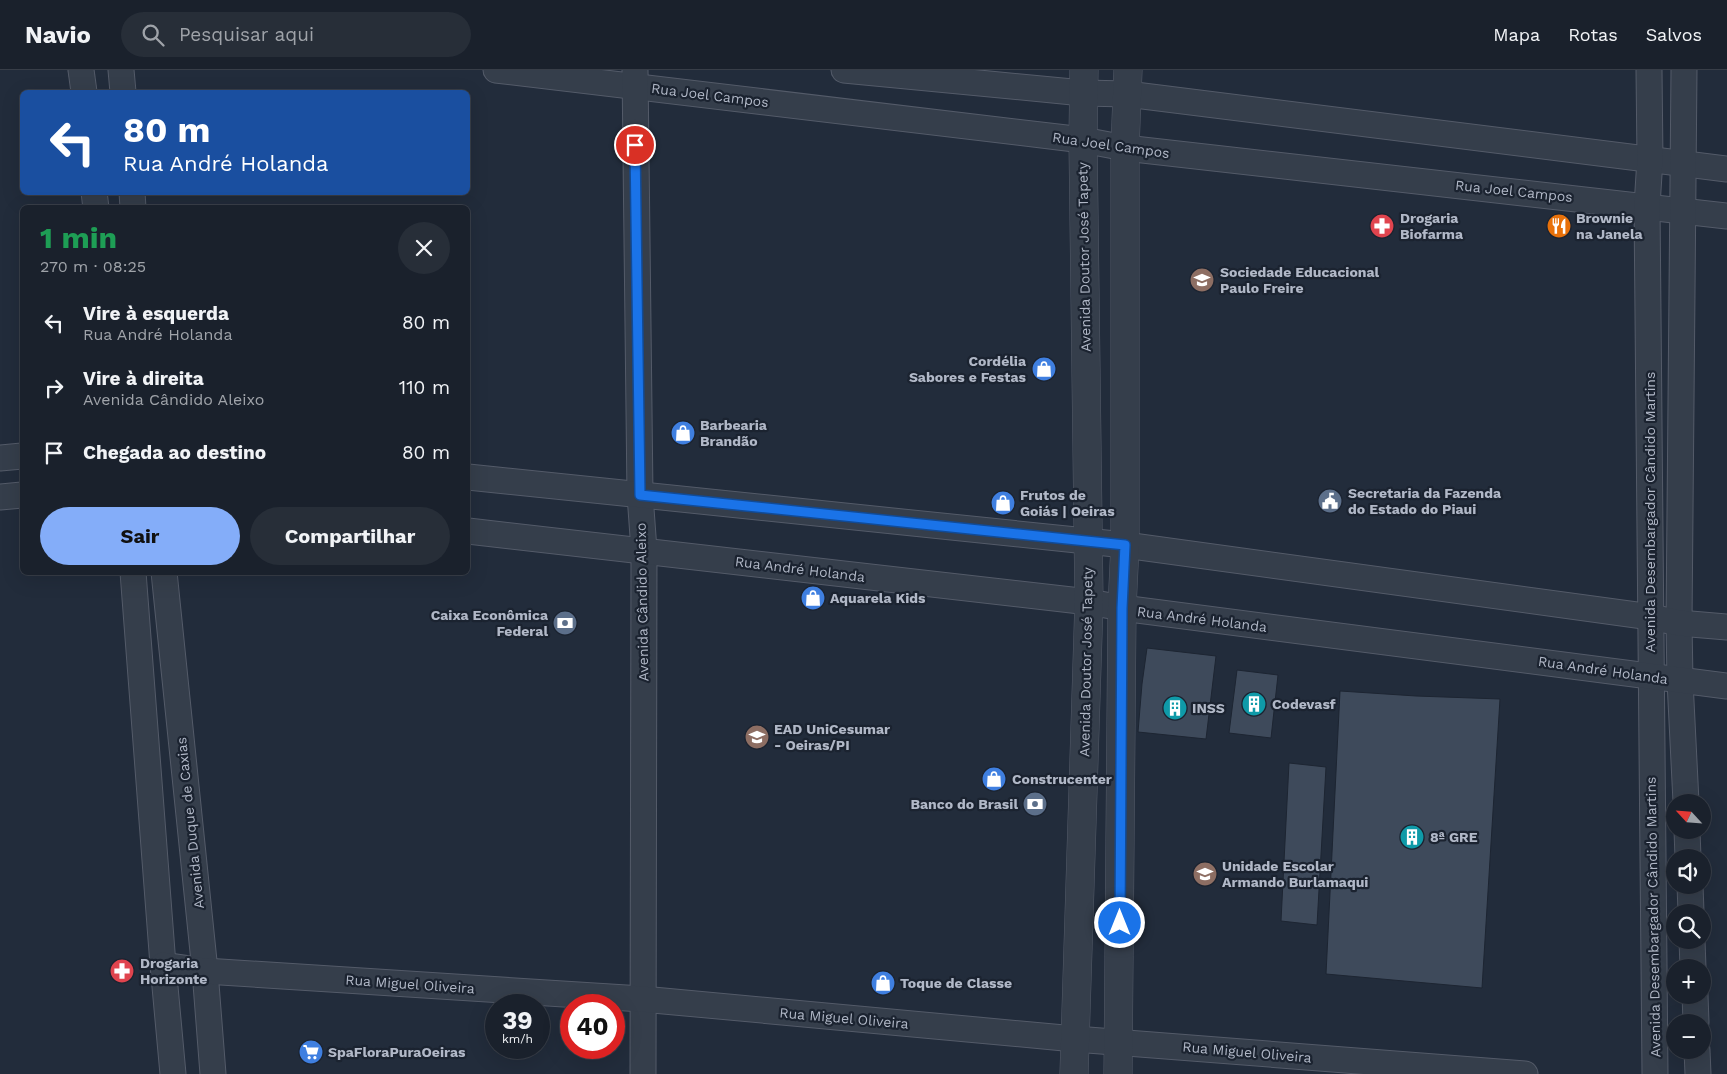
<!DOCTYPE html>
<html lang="pt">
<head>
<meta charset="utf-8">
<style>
	:root { --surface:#1a212c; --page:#272e38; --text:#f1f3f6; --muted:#9fa3a9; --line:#383e48; --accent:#84adf9 }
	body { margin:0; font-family:"Work Sans",sans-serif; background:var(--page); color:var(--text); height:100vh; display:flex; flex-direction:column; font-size:19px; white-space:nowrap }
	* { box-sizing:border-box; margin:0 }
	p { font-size:16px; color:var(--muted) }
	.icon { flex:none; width:28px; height:28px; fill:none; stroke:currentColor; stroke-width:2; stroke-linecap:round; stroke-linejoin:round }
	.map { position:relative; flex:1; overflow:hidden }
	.drawer { position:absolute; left:20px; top:135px; width:450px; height:370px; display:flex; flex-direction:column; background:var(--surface); border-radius:8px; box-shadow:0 5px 20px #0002,0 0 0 1px var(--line) }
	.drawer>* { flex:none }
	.banner { position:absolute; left:20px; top:20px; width:450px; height:105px; border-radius:8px; box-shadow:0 5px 20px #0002,0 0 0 1px var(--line); background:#1a4fa0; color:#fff; overflow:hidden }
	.needle { width:32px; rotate:296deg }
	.buttons { position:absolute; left:1666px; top:724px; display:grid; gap:10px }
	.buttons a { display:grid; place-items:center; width:45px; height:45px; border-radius:50%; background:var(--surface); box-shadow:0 5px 20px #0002,0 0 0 1px var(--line); font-size:25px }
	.speed { position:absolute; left:485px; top:924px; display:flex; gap:10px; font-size:25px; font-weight:700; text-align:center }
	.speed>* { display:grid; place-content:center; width:65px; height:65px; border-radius:50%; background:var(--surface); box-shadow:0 5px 20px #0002,0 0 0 1px var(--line); line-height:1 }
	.speed small { font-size:12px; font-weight:400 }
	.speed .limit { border:8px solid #d22; background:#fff; color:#111 }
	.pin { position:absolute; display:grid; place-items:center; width:42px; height:42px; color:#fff; margin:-21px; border:2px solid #fff; border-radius:50%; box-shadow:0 1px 5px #0007 }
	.me { position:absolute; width:55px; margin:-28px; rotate:0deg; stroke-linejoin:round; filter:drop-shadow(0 0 4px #0008) }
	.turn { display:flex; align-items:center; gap:18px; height:105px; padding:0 20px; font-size:22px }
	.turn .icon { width:65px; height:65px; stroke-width:2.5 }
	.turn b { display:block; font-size:35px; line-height:42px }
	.round { display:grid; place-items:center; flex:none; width:52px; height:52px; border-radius:26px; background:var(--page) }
	.head { display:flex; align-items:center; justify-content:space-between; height:85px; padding:0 20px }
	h1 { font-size:30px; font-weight:700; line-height:38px; color:#1e9e55 }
	.action { display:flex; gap:10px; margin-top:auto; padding:10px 20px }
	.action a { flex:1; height:58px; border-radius:30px; background:var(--accent); color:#111; font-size:20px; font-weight:700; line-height:58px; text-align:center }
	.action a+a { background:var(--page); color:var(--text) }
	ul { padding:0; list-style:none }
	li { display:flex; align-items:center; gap:15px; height:65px; padding:0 20px }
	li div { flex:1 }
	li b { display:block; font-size:19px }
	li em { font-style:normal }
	header { display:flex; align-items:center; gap:30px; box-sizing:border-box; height:70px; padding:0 25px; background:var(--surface); border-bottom:1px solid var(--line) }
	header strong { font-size:24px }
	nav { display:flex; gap:28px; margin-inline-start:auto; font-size:18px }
	.search { width:350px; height:45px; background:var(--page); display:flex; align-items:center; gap:12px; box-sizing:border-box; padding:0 18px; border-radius:28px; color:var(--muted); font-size:19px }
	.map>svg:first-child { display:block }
	.building { fill:#3e4a5b; stroke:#1d2532 }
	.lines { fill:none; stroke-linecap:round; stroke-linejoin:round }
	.minor-casing { stroke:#545b69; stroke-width:27 }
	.tertiary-casing { stroke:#545b69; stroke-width:29 }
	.minor { stroke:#353e4b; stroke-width:25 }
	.tertiary { stroke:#353e4b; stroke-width:28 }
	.route-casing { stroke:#114b97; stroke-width:12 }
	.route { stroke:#1a73e8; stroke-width:9 }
	.labels { text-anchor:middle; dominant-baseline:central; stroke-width:4.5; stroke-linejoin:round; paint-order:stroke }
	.street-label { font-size:14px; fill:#b1b8c7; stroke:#1b2330 }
	.poi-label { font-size:14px; font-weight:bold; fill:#b1b8c7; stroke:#1b2330; text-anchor:start }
</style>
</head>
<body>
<header>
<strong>Navio</strong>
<div class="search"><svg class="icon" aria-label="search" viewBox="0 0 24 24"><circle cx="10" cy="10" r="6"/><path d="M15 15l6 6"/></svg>Pesquisar aqui</div>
<nav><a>Mapa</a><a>Rotas</a><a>Salvos</a></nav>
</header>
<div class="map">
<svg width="1727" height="1004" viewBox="0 0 1727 1004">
	<rect width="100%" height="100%" fill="#222c3b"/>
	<g class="building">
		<polygon points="1147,578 1216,586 1206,669 1138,662 1142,614"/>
		<polygon points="1237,600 1278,605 1271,668 1229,663"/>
		<polygon points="1340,621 1416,626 1500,629 1482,918 1326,904"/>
		<polygon points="1289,693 1326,697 1317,855 1281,851"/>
	</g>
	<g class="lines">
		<defs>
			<g id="minor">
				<polyline points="81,0 84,22"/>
				<polyline points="121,0 123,22"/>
				<polyline points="496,0 1083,70 1125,78 1727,146"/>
				<polyline points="635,0 640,425 644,480 643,1004"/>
				<polyline points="844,0 1083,23 1127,24 1727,99"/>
				<polyline points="1649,0 1650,89 1647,136 1655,1004"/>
				<polyline points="1684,0 1679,553 1680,611 1686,732"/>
				<polyline points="94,122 96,138"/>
				<polyline points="132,122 133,138"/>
				<polyline points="0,388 22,386"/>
				<polyline points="468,407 1125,475 1651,547 1679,553 1727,557"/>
				<polyline points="0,427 22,425"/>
				<polyline points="468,461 1089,532 1122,538 1727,616"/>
				<polyline points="133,502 163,895 173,1004"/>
				<polyline points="164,502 205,901 213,1004"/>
				<polyline points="1687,760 1688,788"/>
				<polyline points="1690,815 1691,842"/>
				<polyline points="1692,870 1693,898"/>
				<polyline points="163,895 205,901 642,929 1075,969 1525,1004"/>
				<polyline points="1695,925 1696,952"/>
				<polyline points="1697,980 1698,1004"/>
			</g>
			<g id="tertiary">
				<polyline points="1074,1004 1089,532 1083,70 1084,0"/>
				<polyline points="1118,1004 1122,538 1125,475 1125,78 1128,0"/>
			</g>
		</defs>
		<use href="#minor" class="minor-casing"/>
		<use href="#tertiary" class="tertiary-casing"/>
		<use href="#minor" class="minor"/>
		<use href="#tertiary" class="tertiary"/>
	</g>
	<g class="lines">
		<defs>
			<polyline id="route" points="635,75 640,425 1125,475 1122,538 1120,853"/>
		</defs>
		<use href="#route" class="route-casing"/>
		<use href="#route" class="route"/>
	</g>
	<defs>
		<symbol id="pharmacy-disc" viewBox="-11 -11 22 22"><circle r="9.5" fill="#e0444e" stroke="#1b2330"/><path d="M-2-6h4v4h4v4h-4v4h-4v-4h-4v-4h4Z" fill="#fff"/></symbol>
		<symbol id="restaurant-disc" viewBox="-11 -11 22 22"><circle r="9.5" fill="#e8710a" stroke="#1b2330"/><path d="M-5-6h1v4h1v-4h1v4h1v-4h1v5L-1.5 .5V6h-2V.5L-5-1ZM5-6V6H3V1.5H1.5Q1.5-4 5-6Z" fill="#fff"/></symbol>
		<symbol id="school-disc" viewBox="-11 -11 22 22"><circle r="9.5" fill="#8d6e63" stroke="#1b2330"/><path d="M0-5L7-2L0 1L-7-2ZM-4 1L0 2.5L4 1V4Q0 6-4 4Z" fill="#fff"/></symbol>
		<symbol id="shop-disc" viewBox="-11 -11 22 22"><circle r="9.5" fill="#3f7fe0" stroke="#1b2330"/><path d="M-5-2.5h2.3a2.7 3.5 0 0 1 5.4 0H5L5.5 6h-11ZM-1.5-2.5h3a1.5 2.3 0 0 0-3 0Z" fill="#fff"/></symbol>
		<symbol id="civic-disc" viewBox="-11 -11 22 22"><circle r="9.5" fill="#5c6f8a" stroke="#1b2330"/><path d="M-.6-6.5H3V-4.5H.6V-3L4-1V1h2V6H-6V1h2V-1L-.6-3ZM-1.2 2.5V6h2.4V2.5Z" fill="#fff"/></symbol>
		<symbol id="bank-disc" viewBox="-11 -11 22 22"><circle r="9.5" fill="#5c6f8a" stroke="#1b2330"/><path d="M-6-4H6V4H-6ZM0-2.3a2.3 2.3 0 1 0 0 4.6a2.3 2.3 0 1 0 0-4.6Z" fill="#fff"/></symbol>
		<symbol id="building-disc" viewBox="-11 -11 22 22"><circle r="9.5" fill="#0f9aa8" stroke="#1b2330"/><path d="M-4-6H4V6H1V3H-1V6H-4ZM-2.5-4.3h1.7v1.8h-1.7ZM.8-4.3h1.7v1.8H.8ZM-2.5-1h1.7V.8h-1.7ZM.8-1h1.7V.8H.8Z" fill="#fff"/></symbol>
		<symbol id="university-disc" viewBox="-11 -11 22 22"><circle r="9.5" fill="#8d6e63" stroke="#1b2330"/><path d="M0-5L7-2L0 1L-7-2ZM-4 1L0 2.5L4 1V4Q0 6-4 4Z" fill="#fff"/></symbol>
		<symbol id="supermarket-disc" viewBox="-11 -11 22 22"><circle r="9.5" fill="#3f7fe0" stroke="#1b2330"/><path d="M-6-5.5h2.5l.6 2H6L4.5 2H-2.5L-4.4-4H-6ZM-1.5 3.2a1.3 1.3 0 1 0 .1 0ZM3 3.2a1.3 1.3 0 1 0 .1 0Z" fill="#fff"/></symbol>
	</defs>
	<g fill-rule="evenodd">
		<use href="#pharmacy-disc" x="1368" y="142" width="28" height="28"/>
		<use href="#restaurant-disc" x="1545" y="142" width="28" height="28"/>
		<use href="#school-disc" x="1188" y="196" width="28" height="28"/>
		<use href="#shop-disc" x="1030" y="285" width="28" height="28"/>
		<use href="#shop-disc" x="669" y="349" width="28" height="28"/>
		<use href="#civic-disc" x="1316" y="417" width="28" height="28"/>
		<use href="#shop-disc" x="989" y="419" width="28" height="28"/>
		<use href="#shop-disc" x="799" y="514" width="28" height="28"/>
		<use href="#bank-disc" x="551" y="539" width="28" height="28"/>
		<use href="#building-disc" x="1240" y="620" width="28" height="28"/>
		<use href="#building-disc" x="1161" y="624" width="28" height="28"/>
		<use href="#university-disc" x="743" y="653" width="28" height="28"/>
		<use href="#shop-disc" x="980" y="695" width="28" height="28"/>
		<use href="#bank-disc" x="1021" y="720" width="28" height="28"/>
		<use href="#building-disc" x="1398" y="753" width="28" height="28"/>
		<use href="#school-disc" x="1191" y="790" width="28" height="28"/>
		<use href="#pharmacy-disc" x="108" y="887" width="28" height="28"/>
		<use href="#shop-disc" x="869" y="899" width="28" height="28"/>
		<use href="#supermarket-disc" x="297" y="968" width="28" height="28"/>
	</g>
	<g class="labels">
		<g class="street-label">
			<text transform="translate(710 25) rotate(7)">Rua Joel Campos</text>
			<text transform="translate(1111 75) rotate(8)">Rua Joel Campos</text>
			<text transform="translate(1514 121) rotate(6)">Rua Joel Campos</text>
			<text transform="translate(1084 187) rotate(-91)">Avenida Doutor José Tapety</text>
			<text transform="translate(1650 442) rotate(-90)">Avenida Desembargador Cândido Martins</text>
			<text transform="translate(800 499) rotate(7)">Rua André Holanda</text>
			<text transform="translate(642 532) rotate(-91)">Avenida Cândido Aleixo</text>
			<text transform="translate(1202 549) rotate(7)">Rua André Holanda</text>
			<text transform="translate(1086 592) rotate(-89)">Avenida Doutor José Tapety</text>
			<text transform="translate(1603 600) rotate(8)">Rua André Holanda</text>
			<text transform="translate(190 753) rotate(-96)">Avenida Duque de Caxias</text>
			<text transform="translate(1653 847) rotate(-91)">Avenida Desembargador Cândido Martins</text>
			<text transform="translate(410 914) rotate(4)">Rua Miguel Oliveira</text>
			<text transform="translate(844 948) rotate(5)">Rua Miguel Oliveira</text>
			<text transform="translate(1247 982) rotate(5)">Rua Miguel Oliveira</text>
		</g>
		<g class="poi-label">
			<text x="1400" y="148">Drogaria<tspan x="1400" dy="16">Biofarma</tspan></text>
			<text x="1576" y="148">Brownie<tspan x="1576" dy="16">na Janela</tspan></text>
			<text x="1220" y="202">Sociedade Educacional<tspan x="1220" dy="16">Paulo Freire</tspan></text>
			<text x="1026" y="291" text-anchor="end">Cordélia<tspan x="1026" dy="16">Sabores e Festas</tspan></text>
			<text x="700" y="355">Barbearia<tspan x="700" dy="16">Brandão</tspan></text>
			<text x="1348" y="423">Secretaria da Fazenda<tspan x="1348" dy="16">do Estado do Piaui</tspan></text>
			<text x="1020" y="425">Frutos de<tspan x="1020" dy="16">Goiás | Oeiras</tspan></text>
			<text x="830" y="528">Aquarela Kids</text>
			<text x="548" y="545" text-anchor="end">Caixa Econômica<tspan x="548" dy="16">Federal</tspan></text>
			<text x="1272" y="634">Codevasf</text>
			<text x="1192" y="638">INSS</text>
			<text x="774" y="659">EAD UniCesumar<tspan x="774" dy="16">- Oeiras/PI</tspan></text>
			<text x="1012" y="709">Construcenter</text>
			<text x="1018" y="734" text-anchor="end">Banco do Brasil</text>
			<text x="1430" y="767">8ª GRE</text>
			<text x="1222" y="796">Unidade Escolar<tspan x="1222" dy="16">Armando Burlamaqui</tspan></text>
			<text x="140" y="893">Drogaria<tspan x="140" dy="16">Horizonte</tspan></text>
			<text x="900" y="913">Toque de Classe</text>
			<text x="328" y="982">SpaFloraPuraOeiras</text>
		</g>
	</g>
</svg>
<div class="buttons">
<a><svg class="needle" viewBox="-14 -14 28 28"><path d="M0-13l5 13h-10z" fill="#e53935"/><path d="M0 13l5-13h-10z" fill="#9fa3a9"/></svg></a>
<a><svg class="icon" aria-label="sound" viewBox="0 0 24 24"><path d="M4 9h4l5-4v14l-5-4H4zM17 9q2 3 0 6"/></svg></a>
<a><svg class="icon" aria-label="search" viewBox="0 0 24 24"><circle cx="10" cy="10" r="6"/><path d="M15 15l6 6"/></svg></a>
<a>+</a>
<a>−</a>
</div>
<div class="speed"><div>39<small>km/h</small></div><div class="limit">40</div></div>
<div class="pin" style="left:635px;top:75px;background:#d93025"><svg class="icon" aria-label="arrive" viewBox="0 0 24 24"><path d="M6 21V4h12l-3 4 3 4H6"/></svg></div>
<svg class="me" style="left:1120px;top:853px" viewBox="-20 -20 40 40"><circle r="17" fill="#1a73e8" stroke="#fff" stroke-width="3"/><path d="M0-11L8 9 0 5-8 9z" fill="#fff"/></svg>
<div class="banner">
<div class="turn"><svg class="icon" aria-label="left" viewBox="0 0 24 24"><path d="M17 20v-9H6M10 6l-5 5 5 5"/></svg><div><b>80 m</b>Rua André Holanda</div></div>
</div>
<section class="drawer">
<div class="head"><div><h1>1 min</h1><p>270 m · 08:25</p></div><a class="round"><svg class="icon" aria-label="close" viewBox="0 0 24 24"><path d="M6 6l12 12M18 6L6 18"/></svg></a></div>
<ul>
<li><svg class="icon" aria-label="left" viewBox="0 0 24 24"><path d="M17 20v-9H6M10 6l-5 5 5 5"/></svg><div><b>Vire à esquerda</b><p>Rua André Holanda</p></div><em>80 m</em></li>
<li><svg class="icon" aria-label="right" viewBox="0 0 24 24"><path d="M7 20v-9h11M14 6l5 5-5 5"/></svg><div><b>Vire à direita</b><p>Avenida Cândido Aleixo</p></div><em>110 m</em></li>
<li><svg class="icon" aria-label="arrive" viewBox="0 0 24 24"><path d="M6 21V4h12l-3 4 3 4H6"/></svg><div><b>Chegada ao destino</b></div><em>80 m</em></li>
</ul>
<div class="action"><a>Sair</a><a>Compartilhar</a></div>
</section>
</div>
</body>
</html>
